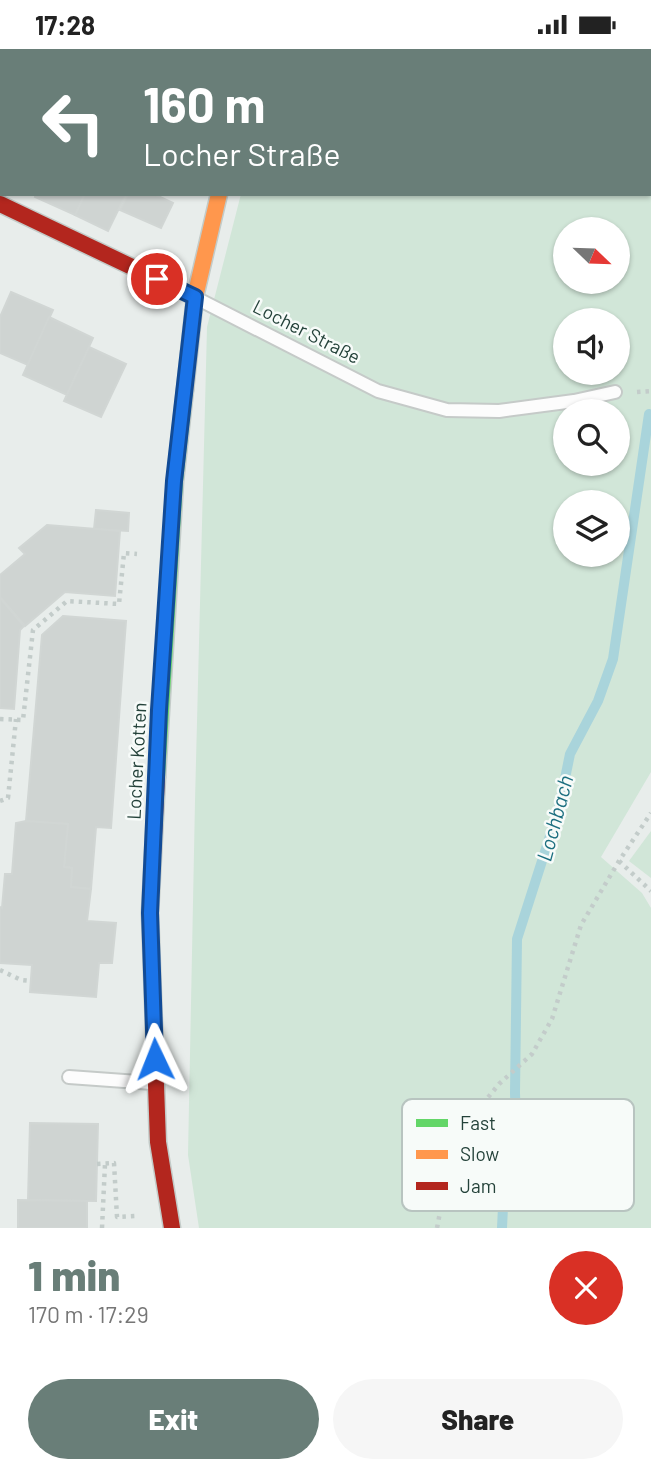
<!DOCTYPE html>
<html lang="en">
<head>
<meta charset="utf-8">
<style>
	:root { --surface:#fff; --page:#f6f6f6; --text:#222; --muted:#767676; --accent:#697e78 }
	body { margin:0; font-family:Barlow,sans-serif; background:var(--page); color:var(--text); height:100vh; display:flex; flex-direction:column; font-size:26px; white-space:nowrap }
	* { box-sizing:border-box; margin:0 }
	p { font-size:23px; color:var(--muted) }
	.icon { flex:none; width:38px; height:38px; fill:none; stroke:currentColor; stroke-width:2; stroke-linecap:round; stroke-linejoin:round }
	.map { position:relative; height:1179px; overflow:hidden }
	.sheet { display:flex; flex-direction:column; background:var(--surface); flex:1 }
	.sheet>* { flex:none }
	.banner { position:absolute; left:0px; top:0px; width:651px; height:147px; box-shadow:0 2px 5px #0004; background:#697e78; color:#fff; overflow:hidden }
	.needle { width:46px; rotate:113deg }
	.tools { position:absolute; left:553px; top:168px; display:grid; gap:14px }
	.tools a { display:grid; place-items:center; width:77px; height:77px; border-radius:50%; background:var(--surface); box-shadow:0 2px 5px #0004; font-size:35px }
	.pin { position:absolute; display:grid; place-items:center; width:60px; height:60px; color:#fff; margin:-30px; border:4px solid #fff; border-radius:50%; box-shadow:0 2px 7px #0007 }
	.me { position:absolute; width:77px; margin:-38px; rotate:358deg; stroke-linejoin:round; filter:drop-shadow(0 0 5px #0008) }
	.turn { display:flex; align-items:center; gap:24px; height:147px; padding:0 28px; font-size:32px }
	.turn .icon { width:91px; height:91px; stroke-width:2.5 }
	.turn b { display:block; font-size:49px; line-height:60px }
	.round { display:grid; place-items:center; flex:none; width:74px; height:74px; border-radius:37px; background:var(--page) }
	.head { display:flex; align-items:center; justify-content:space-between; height:119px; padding:0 28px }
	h1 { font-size:42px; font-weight:800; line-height:52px; color:var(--accent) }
	.primary-button { display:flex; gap:14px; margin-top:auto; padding:14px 28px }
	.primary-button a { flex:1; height:80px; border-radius:42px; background:var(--accent); color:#fff; font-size:28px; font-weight:800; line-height:80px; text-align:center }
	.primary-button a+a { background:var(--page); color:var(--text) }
	.status { display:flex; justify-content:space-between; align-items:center; height:49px; padding:0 35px; background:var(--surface); direction:ltr }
	.status svg { height:19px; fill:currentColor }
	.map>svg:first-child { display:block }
	.green { fill:#d1e6d8; fill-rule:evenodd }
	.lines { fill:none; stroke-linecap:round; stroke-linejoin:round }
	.stream { stroke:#a9d4db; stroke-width:10 }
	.building { fill:#cfd4d2; stroke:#d1d6d4; stroke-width:2 }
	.lane-casing { stroke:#c5cac8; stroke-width:16 }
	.street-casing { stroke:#c5cac8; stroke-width:28 }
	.fast-casing { stroke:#c3cbc8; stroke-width:19 }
	.slow-casing { stroke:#c3cbc8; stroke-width:19 }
	.jam-casing { stroke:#c3cbc8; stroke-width:19 }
	.path { stroke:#c3ccca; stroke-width:4.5; stroke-dasharray:3.5 5; stroke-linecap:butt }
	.lane { stroke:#fcfcfc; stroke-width:12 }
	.street { stroke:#fcfcfc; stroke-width:24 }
	.fast { stroke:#63d668; stroke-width:16 }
	.slow { stroke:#ff974d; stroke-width:16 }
	.jam { stroke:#b3261e; stroke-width:16 }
	.route-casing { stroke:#114b97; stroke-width:18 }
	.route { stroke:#1a73e8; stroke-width:12 }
	.labels { text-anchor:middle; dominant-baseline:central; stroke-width:5; stroke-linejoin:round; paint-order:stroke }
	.street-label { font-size:19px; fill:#24423a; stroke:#f7fbf9 }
	.water-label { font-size:21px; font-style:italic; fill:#1c6f80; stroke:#f7fbf9 }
	.key { fill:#f7fbf9; stroke:#b8c4c0; stroke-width:2 }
	.key-label { font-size:19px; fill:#24423a }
</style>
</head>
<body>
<div class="status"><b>17:28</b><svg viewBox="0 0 49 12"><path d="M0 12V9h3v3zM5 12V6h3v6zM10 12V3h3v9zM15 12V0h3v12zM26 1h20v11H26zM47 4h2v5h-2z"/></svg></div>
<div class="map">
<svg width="651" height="1179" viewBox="0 0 651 1179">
	<rect width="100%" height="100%" fill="#e8edeb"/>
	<g class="green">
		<path d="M 270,0 L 651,0 L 651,723 L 601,808 L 642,844 L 651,859 L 651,1179 L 199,1179 L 188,1106 L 195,752 L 207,278 L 241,145 L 649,145 L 649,2 L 270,2 ZM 565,180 L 618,180 L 618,233 L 565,233 ZM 565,271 L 618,271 L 618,324 L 565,324 ZM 565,362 L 618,362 L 618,415 L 565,415 ZM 565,453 L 618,453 L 618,506 L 565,506 Z"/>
		<polygon points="651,782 651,829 629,812"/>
	</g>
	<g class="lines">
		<polyline class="stream" points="502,1179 504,1137 517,1101 515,1044 517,890 559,759 570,705 598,652 613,610 649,365"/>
	</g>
	<g class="building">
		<polygon points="165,0 189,0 195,2 164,2"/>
		<polygon points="189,0 219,0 218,2 195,2"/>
		<polygon points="0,39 2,40 2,79 0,83"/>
		<polygon points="36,145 85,145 75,166 35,148"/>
		<polygon points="85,145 126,145 108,182 75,166"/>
		<polygon points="128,145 154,145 173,154 161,179 120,161"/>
		<polygon points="11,243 53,261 28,316 0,304 0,268"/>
		<polygon points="49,268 93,289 67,346 23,326"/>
		<polygon points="89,298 126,315 101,368 64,352"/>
		<polygon points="96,461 129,464 128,482 94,480"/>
		<polygon points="47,476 120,482 115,547 65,543 25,577 0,548 0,526 25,505 19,499"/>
		<polygon points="0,549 24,577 20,581 14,660 0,659"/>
		<polygon points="63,567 126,572 111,779 96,778 91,840 71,838 72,819 64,818 68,775 26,772 42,586"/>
		<polygon points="26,772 68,775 64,818 72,819 71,838 91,840 87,872 116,874 112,914 99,914 96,948 30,943 32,916 0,914 0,858 2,859 5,825 12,825 16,774"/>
		<polygon points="30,1074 98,1075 96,1152 28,1151"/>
		<polygon points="18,1151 87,1152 87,1179 18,1179"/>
	</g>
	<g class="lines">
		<defs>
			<g id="lane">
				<polyline points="198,250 378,342 447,361 499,362 574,352 615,343"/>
				<polyline points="69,1028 152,1034"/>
			</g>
			<polyline id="street" points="250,2 250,0"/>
			<polyline id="fast" points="157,728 175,432 185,341"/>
			<polyline id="slow" points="185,341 195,248 219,145"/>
			<g id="jam">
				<polyline points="0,155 195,248"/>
				<polyline points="157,728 150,864 158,1093 172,1179"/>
			</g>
		</defs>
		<use href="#lane" class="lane-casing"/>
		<use href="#street" class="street-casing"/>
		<use href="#fast" class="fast-casing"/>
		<use href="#slow" class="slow-casing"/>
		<use href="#jam" class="jam-casing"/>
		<g class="path">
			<polyline points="637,343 651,342"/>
			<polyline points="0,670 23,671 33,581 67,552 119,555 124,504 137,505"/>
			<polyline points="0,752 8,749 16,670"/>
			<polyline points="619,812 651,842"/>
			<polyline points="0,921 21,931 31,932"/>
			<polyline points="97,1115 114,1114 117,1168 136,1167"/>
			<polyline points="102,1179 105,1115"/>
			<polyline points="437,1179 454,1090 499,1035 532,1005 552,970 581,876 619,812 651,764"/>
		</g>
		<use href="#lane" class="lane"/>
		<use href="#street" class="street"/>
		<use href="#fast" class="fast"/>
		<use href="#slow" class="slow"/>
		<use href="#jam" class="jam"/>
	</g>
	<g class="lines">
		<defs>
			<polyline id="route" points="155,1010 150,864 159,661 174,432 195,248 157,230"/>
		</defs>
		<use href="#route" class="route-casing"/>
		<use href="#route" class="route"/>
	</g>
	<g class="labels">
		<g class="street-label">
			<text transform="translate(307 282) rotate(27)">Locher Straße</text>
			<text transform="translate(136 712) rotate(-87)">Locher Kotten</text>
		</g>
		<g class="water-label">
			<text transform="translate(554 769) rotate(-75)">Lochbach</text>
		</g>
	</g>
	<rect x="402" y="1050" width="232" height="112" rx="10" class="key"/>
	<rect x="416" y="1070" width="32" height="8" fill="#63d668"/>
	<rect x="416" y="1101" width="32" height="9" fill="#ff974d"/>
	<rect x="416" y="1133" width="32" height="8" fill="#b3261e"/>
	<g class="key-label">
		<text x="460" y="1081">Fast</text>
		<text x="460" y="1112">Slow</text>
		<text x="460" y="1144">Jam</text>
	</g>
</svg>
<div class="tools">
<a><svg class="needle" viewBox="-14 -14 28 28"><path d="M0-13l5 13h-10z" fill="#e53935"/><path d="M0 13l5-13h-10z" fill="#767676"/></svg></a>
<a><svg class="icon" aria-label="sound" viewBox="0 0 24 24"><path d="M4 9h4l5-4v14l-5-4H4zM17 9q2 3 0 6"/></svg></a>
<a><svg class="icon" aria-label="search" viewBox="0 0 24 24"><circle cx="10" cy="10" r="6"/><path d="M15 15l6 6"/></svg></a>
<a><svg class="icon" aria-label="layers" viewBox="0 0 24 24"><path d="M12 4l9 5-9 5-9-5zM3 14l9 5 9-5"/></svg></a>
</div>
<div class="pin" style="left:157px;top:230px;background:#d93025"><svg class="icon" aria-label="arrive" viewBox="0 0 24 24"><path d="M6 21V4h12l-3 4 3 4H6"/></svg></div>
<svg class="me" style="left:155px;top:1010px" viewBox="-20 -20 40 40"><path d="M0-17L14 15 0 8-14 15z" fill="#1a73e8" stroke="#fff" stroke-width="4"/></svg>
<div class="banner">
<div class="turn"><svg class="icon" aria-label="left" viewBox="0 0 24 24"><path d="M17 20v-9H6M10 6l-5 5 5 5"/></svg><div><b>160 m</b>Locher Straße</div></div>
</div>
</div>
<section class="sheet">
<div class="head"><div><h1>1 min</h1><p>170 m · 17:29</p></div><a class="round" style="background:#d93025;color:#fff"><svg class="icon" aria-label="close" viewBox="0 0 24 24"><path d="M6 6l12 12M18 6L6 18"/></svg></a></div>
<div class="primary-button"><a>Exit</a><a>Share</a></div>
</section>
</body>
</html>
